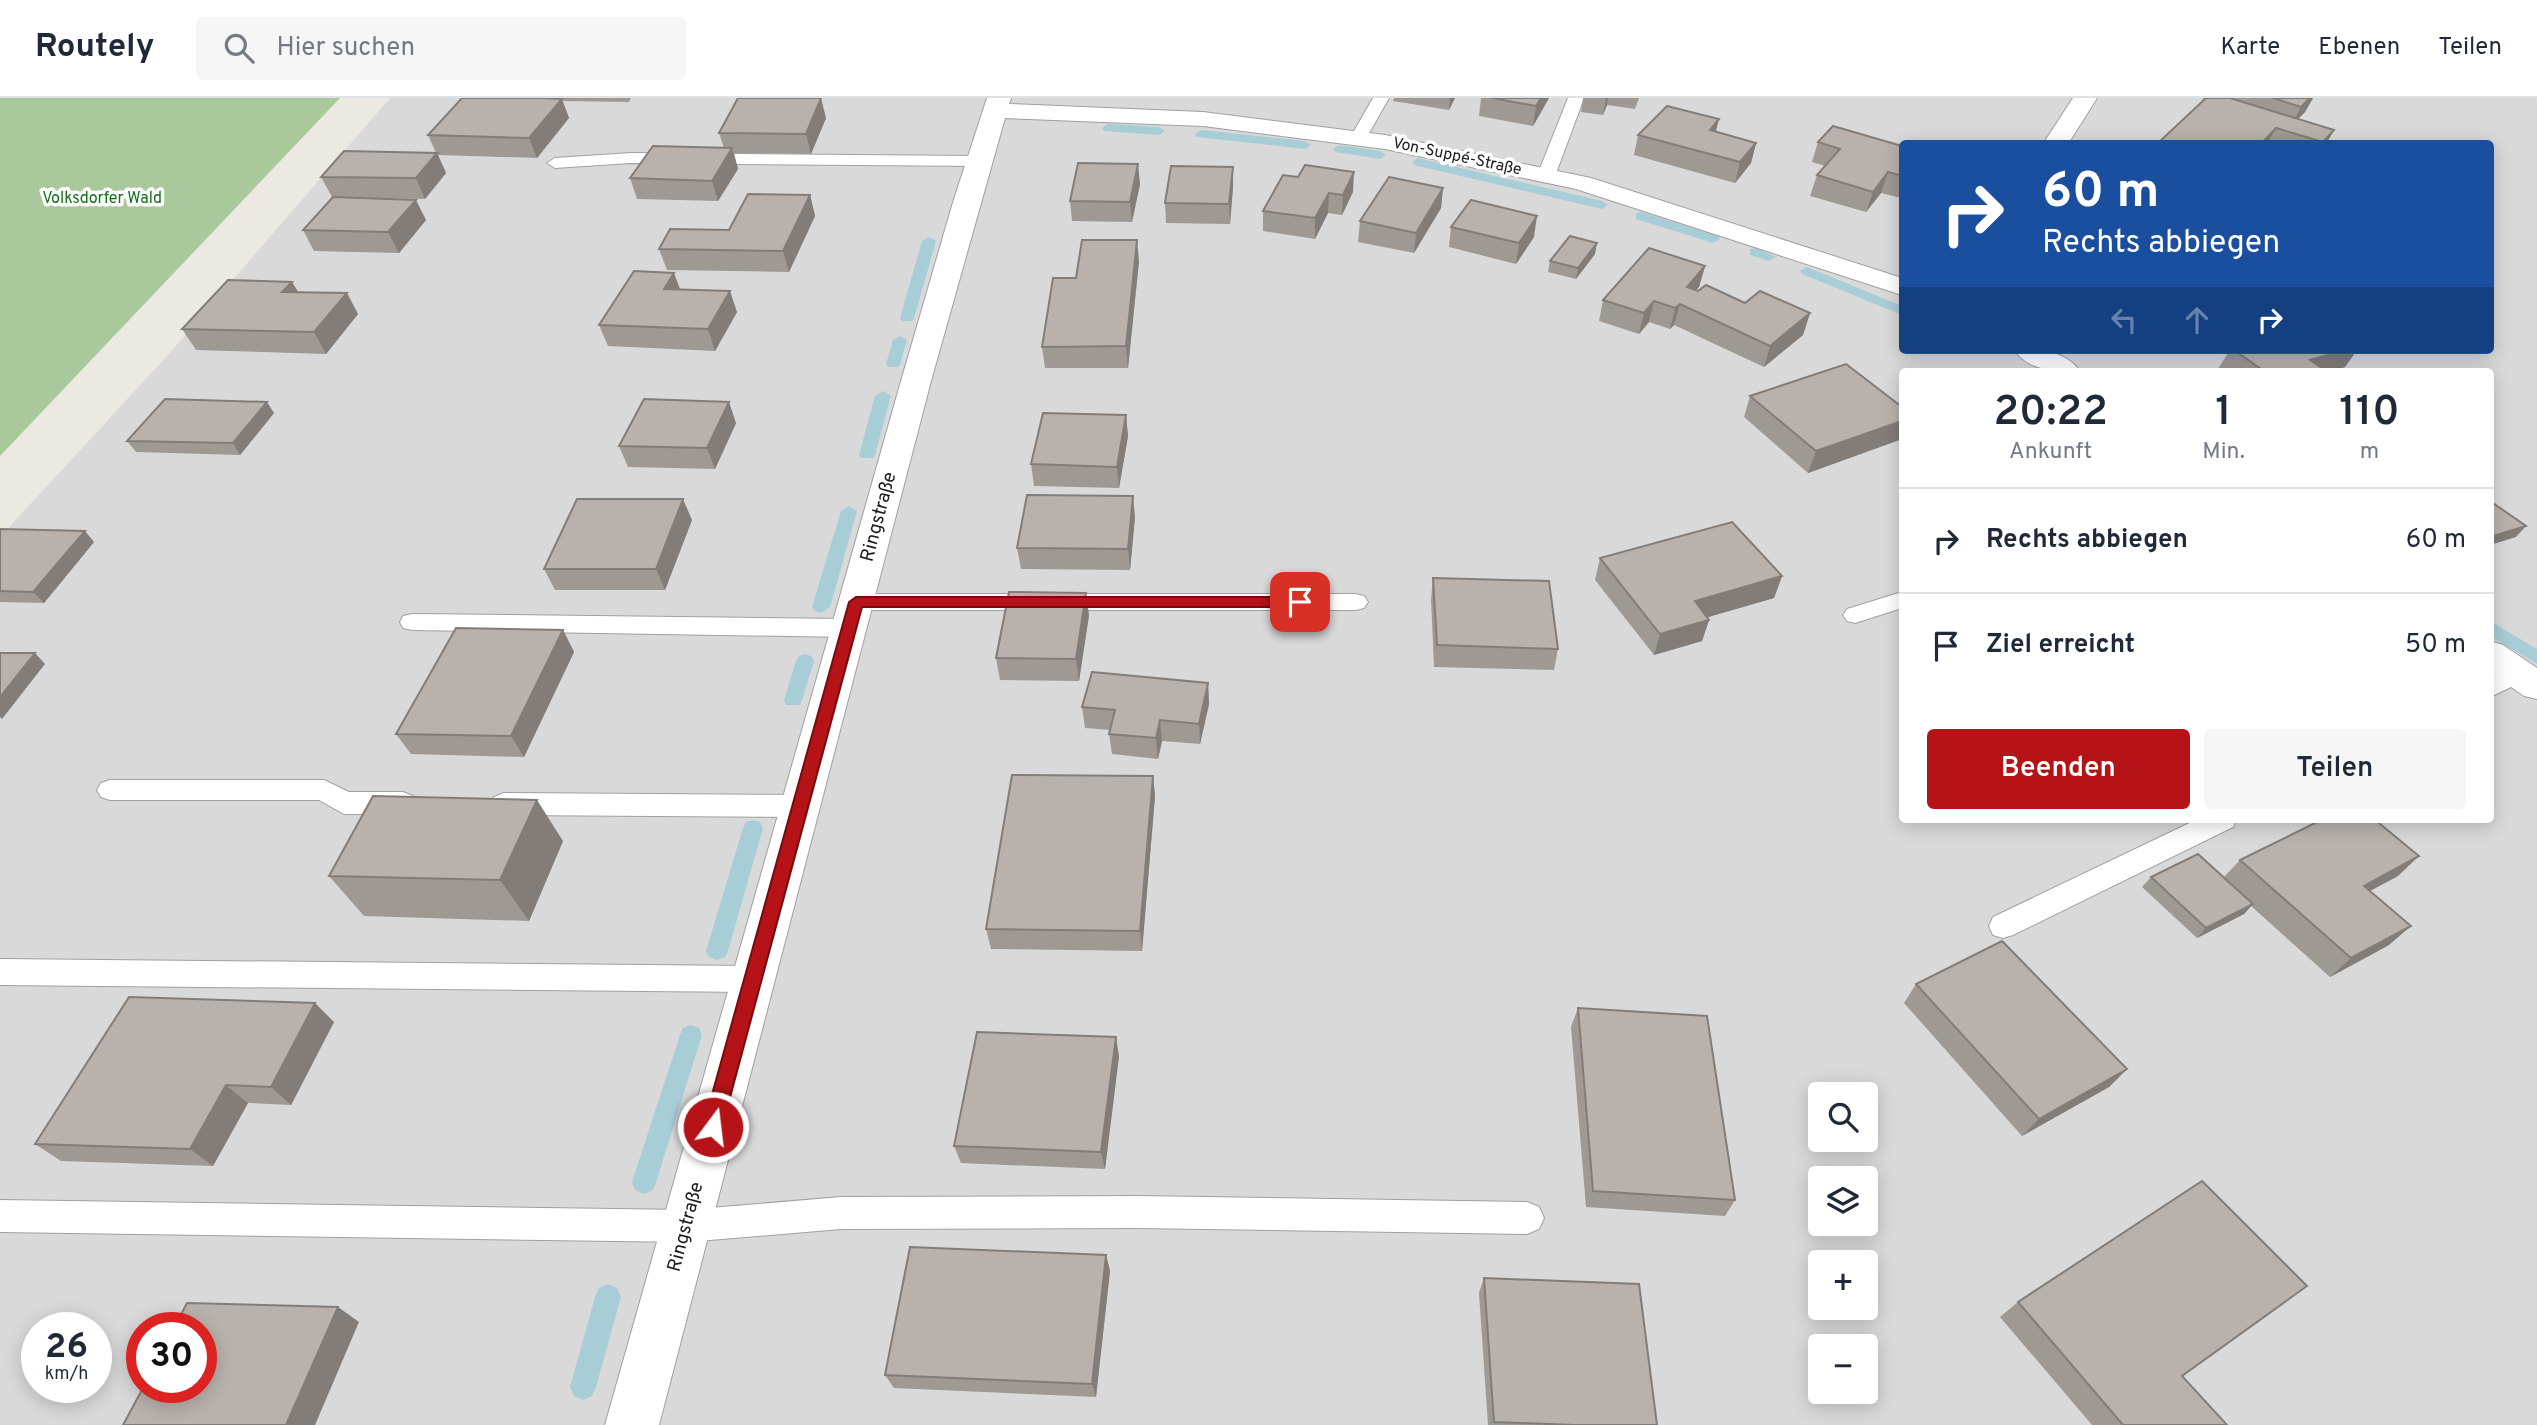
<!DOCTYPE html>
<html lang="de">
<head>
<meta charset="utf-8">
<style>
	:root { --surface:#fff; --page:#f6f6f7; --text:#1f2937; --muted:#747a83; --line:#e0e1e3; --accent:#b51317 }
	body { margin:0; font-family:Overpass,sans-serif; background:var(--page); color:var(--text); height:100vh; display:flex; flex-direction:column; font-size:26px; white-space:nowrap }
	* { box-sizing:border-box; margin:0 }
	p { font-size:23px; color:var(--muted) }
	.icon { flex:none; width:38px; height:38px; fill:none; stroke:currentColor; stroke-width:2; stroke-linecap:round; stroke-linejoin:round }
	.map { position:relative; flex:1; overflow:hidden }
	.drawer { position:absolute; left:1899px; top:270px; width:595px; height:455px; display:flex; flex-direction:column; background:var(--surface); border-radius:7px; box-shadow:0 4px 18px #0003 }
	.drawer>* { flex:none }
	.top-card { position:absolute; left:1899px; top:42px; width:595px; height:214px; border-radius:7px; box-shadow:0 4px 18px #0003; background:#1a4fa0; color:#fff; overflow:hidden }
	.buttons { position:absolute; left:1808px; top:984px; display:grid; gap:14px }
	.buttons a { display:grid; place-items:center; width:70px; height:70px; border-radius:7px; background:var(--surface); box-shadow:0 4px 18px #0003; font-size:35px }
	.speed { position:absolute; left:21px; top:1214px; display:flex; gap:14px; font-size:35px; font-weight:700; text-align:center }
	.speed>* { display:grid; place-content:center; width:91px; height:91px; border-radius:50%; background:var(--surface); box-shadow:0 4px 18px #0003; line-height:1 }
	.speed small { font-size:18px; font-weight:400 }
	.speed .limit { border:10px solid #d22; background:#fff; color:#111 }
	.pin { position:absolute; display:grid; place-items:center; width:60px; height:60px; color:#fff; margin:-30px; border-radius:14px; box-shadow:0 4px 10px #0006 }
	.me { position:absolute; width:77px; margin:-38px; rotate:15deg; stroke-linejoin:round; filter:drop-shadow(0 0 5px #0008) }
	.turn { display:flex; align-items:center; gap:24px; height:147px; padding:0 28px; font-size:32px }
	.turn .icon { width:91px; height:91px; stroke-width:2.5 }
	.turn b { display:block; font-size:49px; line-height:60px }
	.lanes { display:flex; align-items:center; height:66px; padding:0 28px; background:#0003; justify-content:center; gap:35px; direction:ltr }
	.lanes .off { opacity:.35 }
	.eta { display:flex; justify-content:space-evenly; align-items:center; height:119px; text-align:center }
	.eta b { font-size:42px; font-weight:600; line-height:49px }
	.primary-button { display:flex; gap:14px; margin-top:auto; padding:14px 28px }
	.primary-button a { flex:1; height:80px; border-radius:7px; background:var(--accent); color:#fff; font-size:28px; font-weight:600; line-height:80px; text-align:center }
	.primary-button a+a { background:var(--page); color:var(--text) }
	ul { padding:0; list-style:none }
	li { display:flex; align-items:center; gap:21px; height:105px; padding:0 28px; border-top:2px solid var(--line) }
	li div { flex:1 }
	li b { display:block; font-size:26px }
	li em { font-style:normal }
	header { display:flex; align-items:center; gap:42px; box-sizing:border-box; height:98px; padding:0 35px; background:var(--surface); border-bottom:2px solid var(--line) }
	header strong { font-size:33px }
	nav { display:flex; gap:38px; margin-inline-start:auto; font-size:24px }
	.search { width:490px; height:63px; background:var(--page); display:flex; align-items:center; gap:18px; box-sizing:border-box; padding:0 24px; border-radius:7px; color:var(--muted); font-size:26px }
	.map>svg:first-child { display:block }
	.residential { fill:#dad9d9; fill-rule:evenodd }
	.forest { fill:#a9c89b }
	.lines { fill:none; stroke-linecap:round; stroke-linejoin:round }
	.stream { fill:#a7cdd6; fill-rule:evenodd }
	.service-casing { stroke:#a0a0a0; stroke-width:2 }
	.minor-casing { stroke:#a0a0a0; stroke-width:2 }
	.service { fill:#fff; fill-rule:evenodd }
	.minor { fill:#fff; fill-rule:evenodd }
	.wall { fill:#9f9994 }
	.shaded-wall { fill:#827d78 }
	.building { fill:#b9b2ac; stroke:#827d78; stroke-width:2 }
	.route { fill:#b51317; stroke:#760c0f; stroke-width:2 }
	.labels { text-anchor:middle; dominant-baseline:central; stroke-width:7; stroke-linejoin:round; paint-order:stroke }
	.far-street-label { font-size:16px; fill:#1c1c1c; stroke:#fff }
	.far-park-label { font-size:16px; fill:#156f1a; stroke:#fff }
	.street-label { font-size:19px; fill:#1c1c1c; stroke:#fff }
</style>
</head>
<body>
<header>
<strong>Routely</strong>
<div class="search"><svg class="icon" aria-label="search" viewBox="0 0 24 24"><circle cx="10" cy="10" r="6"/><path d="M15 15l6 6"/></svg>Hier suchen</div>
<nav><a>Karte</a><a>Ebenen</a><a>Teilen</a></nav>
</header>
<div class="map">
<svg width="2537" height="1327" viewBox="0 0 2537 1327">
	<rect width="100%" height="100%" fill="#ece9e2"/>
	<path class="residential" d="M 390,0 L 2537,0 L 2537,1327 L 0,1327 L 0,439 L 167,258 ZM 1902,46 L 2490,46 L 2490,252 L 1902,252 ZM 1902,273 L 2490,273 L 2490,721 L 1902,721 ZM 1820,996 L 1866,996 L 1866,1041 L 1820,1041 ZM 1820,1080 L 1866,1080 L 1866,1125 L 1820,1125 ZM 1820,1164 L 1866,1164 L 1866,1209 L 1820,1209 ZM 37,1230 L 96,1230 L 96,1290 L 37,1290 ZM 142,1230 L 201,1230 L 201,1290 L 142,1290 ZM 1820,1248 L 1866,1248 L 1866,1293 L 1820,1293 Z"/>
	<polygon class="forest" points="0,0 340,0 0,358"/>
	<g class="lines">
		<g class="stream">
			<polygon points="1108,26 1159,29 1165,33 1159,37 1104,33 1102,30"/>
			<polygon points="1201,32 1305,43 1311,47 1305,51 1197,39 1195,36"/>
			<polygon points="1339,47 1380,53 1386,57 1380,61 1335,54 1333,51"/>
			<polygon points="1418,60 1602,103 1608,107 1602,111 1414,67 1412,64"/>
			<polygon points="1641,114 1718,138 1720,141 1713,145 1636,121 1636,115"/>
			<polygon points="929,139 936,143 914,220 912,223 902,223 900,220 922,143"/>
			<polygon points="1755,150 1776,159 1769,163 1750,157 1750,151"/>
			<polygon points="1807,169 1902,208 1902,217 1802,176 1800,173"/>
			<polygon points="900,238 907,242 900,266 898,269 888,269 886,266 893,242"/>
			<polygon points="883,293 891,298 875,357 873,360 861,360 859,357 875,298"/>
			<polygon points="849,408 857,413 830,509 821,515 815,513 812,509 841,413"/>
			<polygon points="2490,523 2537,551 2537,566 2490,538"/>
			<polygon points="805,556 811,558 814,563 802,602 800,607 786,607 784,602 796,563 799,558"/>
			<polygon points="753,722 760,724 763,730 728,853 725,859 717,862 709,859 706,853 743,730 746,724"/>
			<polygon points="691,927 699,930 702,937 656,1084 653,1092 644,1096 635,1092 632,1084 680,937 683,930"/>
			<polygon points="608,1186 617,1190 621,1199 596,1289 592,1298 583,1302 574,1298 570,1289 595,1199 599,1190"/>
		</g>
		<defs>
			<g id="service">
				<polygon points="1373,0 1389,0 1364,44 1352,44 1350,40"/>
				<polygon points="1568,0 1584,0 1555,78 1552,82 1540,82 1537,78"/>
				<polygon points="631,55 979,58 987,63 979,68 631,65 555,70 547,65 555,60"/>
				<polygon points="1902,494 1902,510 1855,525 1847,523 1843,517 1847,511"/>
				<polygon points="856,496 1356,496 1364,498 1368,504 1364,510 1356,512 856,512 848,510 844,504 848,498"/>
				<polygon points="412,516 849,521 858,524 861,530 858,536 849,539 412,532 403,530 400,524 403,518"/>
				<polygon points="2519,566 2528,569 2531,575 2528,581 2490,599 2490,579"/>
				<polygon points="110,682 324,682 349,694 403,694 413,698 416,705 413,712 403,716 344,716 319,702 110,702 101,699 97,692 101,685"/>
				<polygon points="504,695 800,697 810,701 813,708 810,715 800,719 504,717 494,713 491,706 494,699"/>
				<polygon points="2198,721 2237,721 2233,729 2013,837 2003,840 1993,837 1989,828 1993,819"/>
				<polygon points="0,861 753,868 763,872 768,881 763,890 753,894 0,887"/>
				<polygon points="1136,1098 1527,1104 1539,1109 1544,1120 1539,1131 1527,1136 1136,1130 841,1131 686,1144 0,1134 0,1102 686,1112 841,1099"/>
			</g>
			<g id="minor">
				<polygon points="987,0 1011,0 1009,6 1203,14 1385,37 1591,80 1902,180 1902,197 1576,91 1385,51 1203,28 1005,20 931,283 659,1327 605,1327 901,283 954,101"/>
				<polygon points="2073,0 2097,0 2068,46 2043,46"/>
				<path d="M 2014,252 C 2039,252 2064,251 2080,273 C 2056,273 2030,274 2014,252 Z"/>
				<polygon points="2490,543 2503,547 2537,570 2537,601 2524,598 2490,574"/>
			</g>
		</defs>
		<use href="#service" class="service-casing"/>
		<use href="#minor" class="minor-casing"/>
		<use href="#service" class="service"/>
		<use href="#minor" class="minor"/>
	</g>
	<g class="wall">
		<polygon points="462,0 631,0 629,4 562,3 569,20 537,60 438,57 446,75 425,101 332,99 321,79 436,55 428,37"/>
		<polygon points="1394,0 1455,0 1449,12 1393,3"/>
		<polygon points="1481,0 1549,0 1533,28 1479,18"/>
		<polygon points="1583,0 1639,0 1635,11 1607,7 1603,17 1581,14"/>
		<polygon points="2201,0 2313,0 2305,14 2298,21 2334,32 2326,46 2157,46 2205,1"/>
		<polygon points="826,20 811,56 734,55 738,71 718,103 637,101 630,80 724,50 719,35"/>
		<polygon points="1716,34 1756,45 1751,65 1735,85 1634,57 1638,37"/>
		<polygon points="1818,44 1902,48 1902,99 1901,100 1881,95 1866,114 1810,98 1817,77 1825,68 1812,64"/>
		<polygon points="1283,77 1353,94 1342,117 1328,115 1315,141 1263,133 1263,113"/>
		<polygon points="1140,86 1132,124 1072,123 1070,103"/>
		<polygon points="1233,89 1230,126 1166,125 1165,105"/>
		<polygon points="1443,90 1441,110 1414,155 1358,144 1360,123"/>
		<polygon points="810,97 815,118 789,174 667,172 659,151 729,132"/>
		<polygon points="426,122 399,155 314,153 303,132"/>
		<polygon points="1451,129 1534,139 1516,166 1449,149"/>
		<polygon points="1595,156 1576,181 1548,174 1550,163"/>
		<polygon points="1139,163 1128,270 1045,270 1042,249 1076,180"/>
		<polygon points="1705,168 1699,189 1696,192 1745,205 1810,215 1803,237 1764,269 1674,227 1670,231 1649,224 1639,236 1599,223 1603,202"/>
		<polygon points="292,184 298,194 358,216 326,256 196,252 182,231"/>
		<polygon points="680,191 737,214 715,253 608,248 599,227"/>
		<polygon points="2230,252 2357,252 2345,269 2332,273 2221,273 2218,271"/>
		<polygon points="1750,298 1902,309 1902,341 1808,375 1744,319"/>
		<polygon points="274,315 240,357 136,354 127,343"/>
		<polygon points="1126,317 1128,338 1119,390 1034,388 1031,366"/>
		<polygon points="736,325 715,371 628,369 619,348"/>
		<polygon points="1135,419 1130,472 1021,471 1017,450"/>
		<polygon points="692,422 665,492 555,492 544,471"/>
		<polygon points="0,431 94,444 44,505 0,504"/>
		<polygon points="1600,460 1782,478 1774,500 1707,519 1709,522 1702,543 1654,557 1595,482"/>
		<polygon points="1433,480 1558,551 1554,572 1434,569 1431,501"/>
		<polygon points="1089,517 1079,583 1000,582 996,560"/>
		<polygon points="563,532 574,554 524,659 411,656 396,636"/>
		<polygon points="1208,585 1209,606 1200,646 1162,643 1158,661 1112,656 1109,636 1110,632 1085,630 1082,609"/>
		<polygon points="1153,678 1155,698 1142,853 991,851 986,831"/>
		<polygon points="563,743 529,823 364,818 329,778"/>
		<polygon points="2240,762 2398,778 2370,793 2389,847 2330,879 2251,808 2244,816 2197,840 2142,789 2151,779 2224,779"/>
		<polygon points="1916,886 2127,971 2109,989 2022,1038 1904,905"/>
		<polygon points="1578,910 1735,1102 1725,1118 1586,1109 1571,929"/>
		<polygon points="334,924 291,1007 248,1005 213,1068 61,1063 35,1046"/>
		<polygon points="1119,958 1105,1071 961,1065 954,1048"/>
		<polygon points="1106,1157 1110,1173 1096,1299 894,1290 885,1277"/>
		<polygon points="1484,1180 1657,1327 1488,1327 1479,1195"/>
		<polygon points="2018,1204 2182,1278 2227,1327 2092,1327 2000,1219"/>
	</g>
	<g class="shaded-wall">
		<polygon points="821,0 826,20 811,56 806,36"/>
		<polygon points="1450,0 1455,0 1449,12"/>
		<polygon points="1541,0 1549,0 1533,28 1536,8"/>
		<polygon points="1606,0 1608,0 1607,7 1603,17"/>
		<polygon points="2310,0 2313,0 2305,14 2290,29 2301,9"/>
		<polygon points="562,1 569,20 537,60 529,40"/>
		<polygon points="1719,21 1714,41 1710,32"/>
		<polygon points="2276,30 2267,46 2261,46"/>
		<polygon points="2334,32 2326,46 2322,46 2323,44"/>
		<polygon points="1756,45 1751,65 1735,85 1740,64"/>
		<polygon points="732,50 738,71 718,103 712,83"/>
		<polygon points="437,55 446,75 425,101 416,80"/>
		<polygon points="1138,66 1140,86 1132,124 1130,104"/>
		<polygon points="1233,69 1233,89 1230,126 1229,106"/>
		<polygon points="1354,74 1353,94 1342,117 1343,97"/>
		<polygon points="1888,74 1881,95 1866,114 1873,94"/>
		<polygon points="1443,90 1441,110 1414,155 1416,135"/>
		<polygon points="1329,95 1328,115 1315,141 1315,120"/>
		<polygon points="810,97 815,118 789,174 783,153"/>
		<polygon points="416,102 426,122 399,155 388,134"/>
		<polygon points="1537,118 1534,139 1516,166 1519,145"/>
		<polygon points="1137,142 1139,163 1128,270 1126,248"/>
		<polygon points="1597,145 1595,156 1576,181 1578,170"/>
		<polygon points="1705,168 1699,189 1683,208 1687,189"/>
		<polygon points="674,175 682,196 664,191"/>
		<polygon points="292,184 304,204 282,194"/>
		<polygon points="730,193 737,214 715,253 708,231"/>
		<polygon points="347,195 358,216 326,256 314,234"/>
		<polygon points="1654,203 1649,224 1639,236 1644,215"/>
		<polygon points="1680,206 1674,227 1670,231 1675,210"/>
		<polygon points="1810,215 1803,237 1764,269 1770,248"/>
		<polygon points="2346,252 2357,252 2345,269 2332,273 2303,273 2310,262"/>
		<polygon points="267,304 274,315 240,357 233,345"/>
		<polygon points="729,304 736,325 715,371 707,350"/>
		<polygon points="1126,317 1128,338 1119,390 1117,369"/>
		<polygon points="1902,323 1902,341 1808,375 1816,353"/>
		<polygon points="1133,398 1135,419 1130,472 1128,451"/>
		<polygon points="683,401 692,422 665,492 656,471"/>
		<polygon points="2526,428 2516,439 2490,447 2490,439"/>
		<polygon points="85,433 94,444 44,505 33,494"/>
		<polygon points="1782,478 1774,500 1688,525 1695,503"/>
		<polygon points="1086,495 1089,517 1079,583 1076,561"/>
		<polygon points="1709,522 1702,543 1654,557 1660,536"/>
		<polygon points="563,532 574,554 524,659 511,638"/>
		<polygon points="35,555 45,566 2,621 0,619 0,599"/>
		<polygon points="1208,585 1209,606 1200,646 1199,626"/>
		<polygon points="1160,622 1162,643 1158,661 1156,640"/>
		<polygon points="1153,678 1155,698 1142,853 1140,833"/>
		<polygon points="537,702 563,743 529,823 500,782"/>
		<polygon points="2419,758 2398,778 2343,807 2364,788"/>
		<polygon points="2253,806 2244,816 2197,840 2206,830"/>
		<polygon points="2411,828 2389,847 2330,879 2351,860"/>
		<polygon points="315,905 334,924 291,1007 271,989"/>
		<polygon points="1116,939 1119,958 1105,1071 1101,1054"/>
		<polygon points="2127,971 2109,989 2022,1038 2039,1021"/>
		<polygon points="226,987 248,1005 213,1068 190,1051"/>
		<polygon points="1106,1157 1110,1173 1096,1299 1092,1286"/>
		<polygon points="338,1209 359,1224 315,1327 286,1327"/>
	</g>
	<g class="building">
		<polygon points="462,0 540,0 562,1 529,40 428,37"/>
		<polygon points="738,0 821,0 806,36 719,35"/>
		<polygon points="1492,0 1541,0 1536,8"/>
		<polygon points="2206,0 2230,0 2334,32 2323,44 2276,30 2261,46 2157,46"/>
		<polygon points="2273,0 2310,0 2301,9"/>
		<polygon points="1667,8 1719,21 1710,32 1756,45 1740,64 1638,37"/>
		<polygon points="1833,28 1902,48 1902,78 1888,74 1873,94 1817,77 1840,51 1818,44"/>
		<polygon points="653,48 732,50 712,83 630,80"/>
		<polygon points="344,53 437,55 416,80 321,79"/>
		<polygon points="1078,65 1138,66 1130,104 1070,103"/>
		<polygon points="1305,67 1354,74 1343,97 1329,95 1315,120 1263,113 1283,77 1298,79"/>
		<polygon points="1171,68 1233,69 1229,106 1165,105"/>
		<polygon points="1389,79 1443,90 1416,135 1360,123"/>
		<polygon points="748,96 810,97 783,153 659,151 670,131 729,132"/>
		<polygon points="333,99 416,102 388,134 303,132"/>
		<polygon points="1471,102 1537,118 1519,145 1451,129"/>
		<polygon points="1570,138 1597,145 1578,170 1550,163"/>
		<polygon points="1082,142 1137,142 1126,248 1042,249 1053,180 1076,180"/>
		<polygon points="1649,150 1705,168 1687,189 1698,193 1706,187 1745,205 1760,193 1810,215 1770,248 1680,206 1675,210 1654,203 1644,215 1603,202"/>
		<polygon points="634,173 674,175 664,191 730,193 708,231 599,227"/>
		<polygon points="228,182 292,184 282,194 347,195 314,234 182,231"/>
		<polygon points="2234,252 2346,252 2310,262 2326,273 2264,273"/>
		<polygon points="1846,266 1902,309 1902,323 1816,353 1750,298"/>
		<polygon points="165,301 267,304 233,345 127,343"/>
		<polygon points="644,301 729,304 707,350 619,348"/>
		<polygon points="1043,315 1126,317 1117,369 1031,366"/>
		<polygon points="1027,397 1133,398 1128,451 1017,450"/>
		<polygon points="577,401 683,401 656,471 544,471"/>
		<polygon points="2490,403 2526,428 2490,439"/>
		<polygon points="1732,424 1782,478 1695,503 1709,522 1660,536 1600,460"/>
		<polygon points="0,431 85,433 33,494 0,493"/>
		<polygon points="1433,480 1549,483 1558,551 1437,547"/>
		<polygon points="1009,494 1086,495 1076,561 996,560"/>
		<polygon points="456,530 563,532 511,638 396,636"/>
		<polygon points="0,555 35,555 0,599"/>
		<polygon points="1092,574 1208,585 1199,626 1160,622 1156,640 1109,636 1115,612 1082,609"/>
		<polygon points="1012,677 1153,678 1140,833 986,831"/>
		<polygon points="373,698 537,702 500,782 329,778"/>
		<polygon points="2323,721 2374,721 2419,758 2364,788 2411,828 2351,860 2240,762"/>
		<polygon points="2198,756 2253,806 2206,830 2151,779"/>
		<polygon points="2002,843 2127,971 2039,1021 1916,886"/>
		<polygon points="129,899 315,905 271,989 226,987 190,1051 35,1046"/>
		<polygon points="1578,910 1707,918 1735,1102 1593,1093"/>
		<polygon points="977,934 1116,939 1101,1054 954,1048"/>
		<polygon points="2202,1083 2307,1188 2182,1278 2227,1327 2123,1327 2018,1204"/>
		<polygon points="910,1149 1106,1157 1092,1286 885,1277"/>
		<polygon points="1484,1180 1639,1186 1657,1327 1575,1327 1494,1324"/>
		<polygon points="187,1205 338,1209 286,1327 123,1327 143,1290 201,1290 201,1230 174,1230"/>
	</g>
	<polygon class="route" points="856,499 1300,499 1308,504 1300,509 862,509 722,1029 720,1036 713,1038 706,1036 703,1029 849,504"/>
	<g class="labels">
		<g class="far-street-label">
			<text transform="translate(1457 59) rotate(12)">Von-Suppé-Straße</text>
		</g>
		<g class="far-park-label">
			<text x="102" y="101">Volksdorfer Wald</text>
		</g>
		<g class="street-label">
			<text transform="translate(879 419) rotate(-75)">Ringstraße</text>
			<text transform="translate(686 1129) rotate(-75)">Ringstraße</text>
		</g>
	</g>
</svg>
<div class="buttons">
<a><svg class="icon" aria-label="search" viewBox="0 0 24 24"><circle cx="10" cy="10" r="6"/><path d="M15 15l6 6"/></svg></a>
<a><svg class="icon" aria-label="layers" viewBox="0 0 24 24"><path d="M12 4l9 5-9 5-9-5zM3 14l9 5 9-5"/></svg></a>
<a>+</a>
<a>−</a>
</div>
<div class="speed"><div>26<small>km/h</small></div><div class="limit">30</div></div>
<div class="pin" style="left:1300px;top:504px;background:#d93025"><svg class="icon" aria-label="arrive" viewBox="0 0 24 24"><path d="M6 21V4h12l-3 4 3 4H6"/></svg></div>
<svg class="me" style="left:713px;top:1029px" viewBox="-20 -20 40 40"><circle r="17" fill="#b51317" stroke="#fff" stroke-width="3"/><path d="M0-11L8 9 0 5-8 9z" fill="#fff"/></svg>
<div class="top-card">
<div class="turn"><svg class="icon" aria-label="right" viewBox="0 0 24 24"><path d="M7 20v-9h11M14 6l5 5-5 5"/></svg><div><b>60 m</b>Rechts abbiegen</div></div>
<div class="lanes"><svg class="icon off" aria-label="left" viewBox="0 0 24 24"><path d="M17 20v-9H6M10 6l-5 5 5 5"/></svg><svg class="icon off" aria-label="ahead" viewBox="0 0 24 24"><path d="M12 20V5M6 11l6-6 6 6"/></svg><svg class="icon" aria-label="right" viewBox="0 0 24 24"><path d="M7 20v-9h11M14 6l5 5-5 5"/></svg></div>
</div>
<section class="drawer">
<div class="eta">
<div><b>20:22</b><p>Ankunft</p></div>
<div><b>1</b><p>Min.</p></div>
<div><b>110</b><p>m</p></div>
</div>
<ul>
<li><svg class="icon" aria-label="right" viewBox="0 0 24 24"><path d="M7 20v-9h11M14 6l5 5-5 5"/></svg><div><b>Rechts abbiegen</b></div><em>60 m</em></li>
<li><svg class="icon" aria-label="arrive" viewBox="0 0 24 24"><path d="M6 21V4h12l-3 4 3 4H6"/></svg><div><b>Ziel erreicht</b></div><em>50 m</em></li>
</ul>
<div class="primary-button"><a>Beenden</a><a>Teilen</a></div>
</section>
</div>
</body>
</html>
